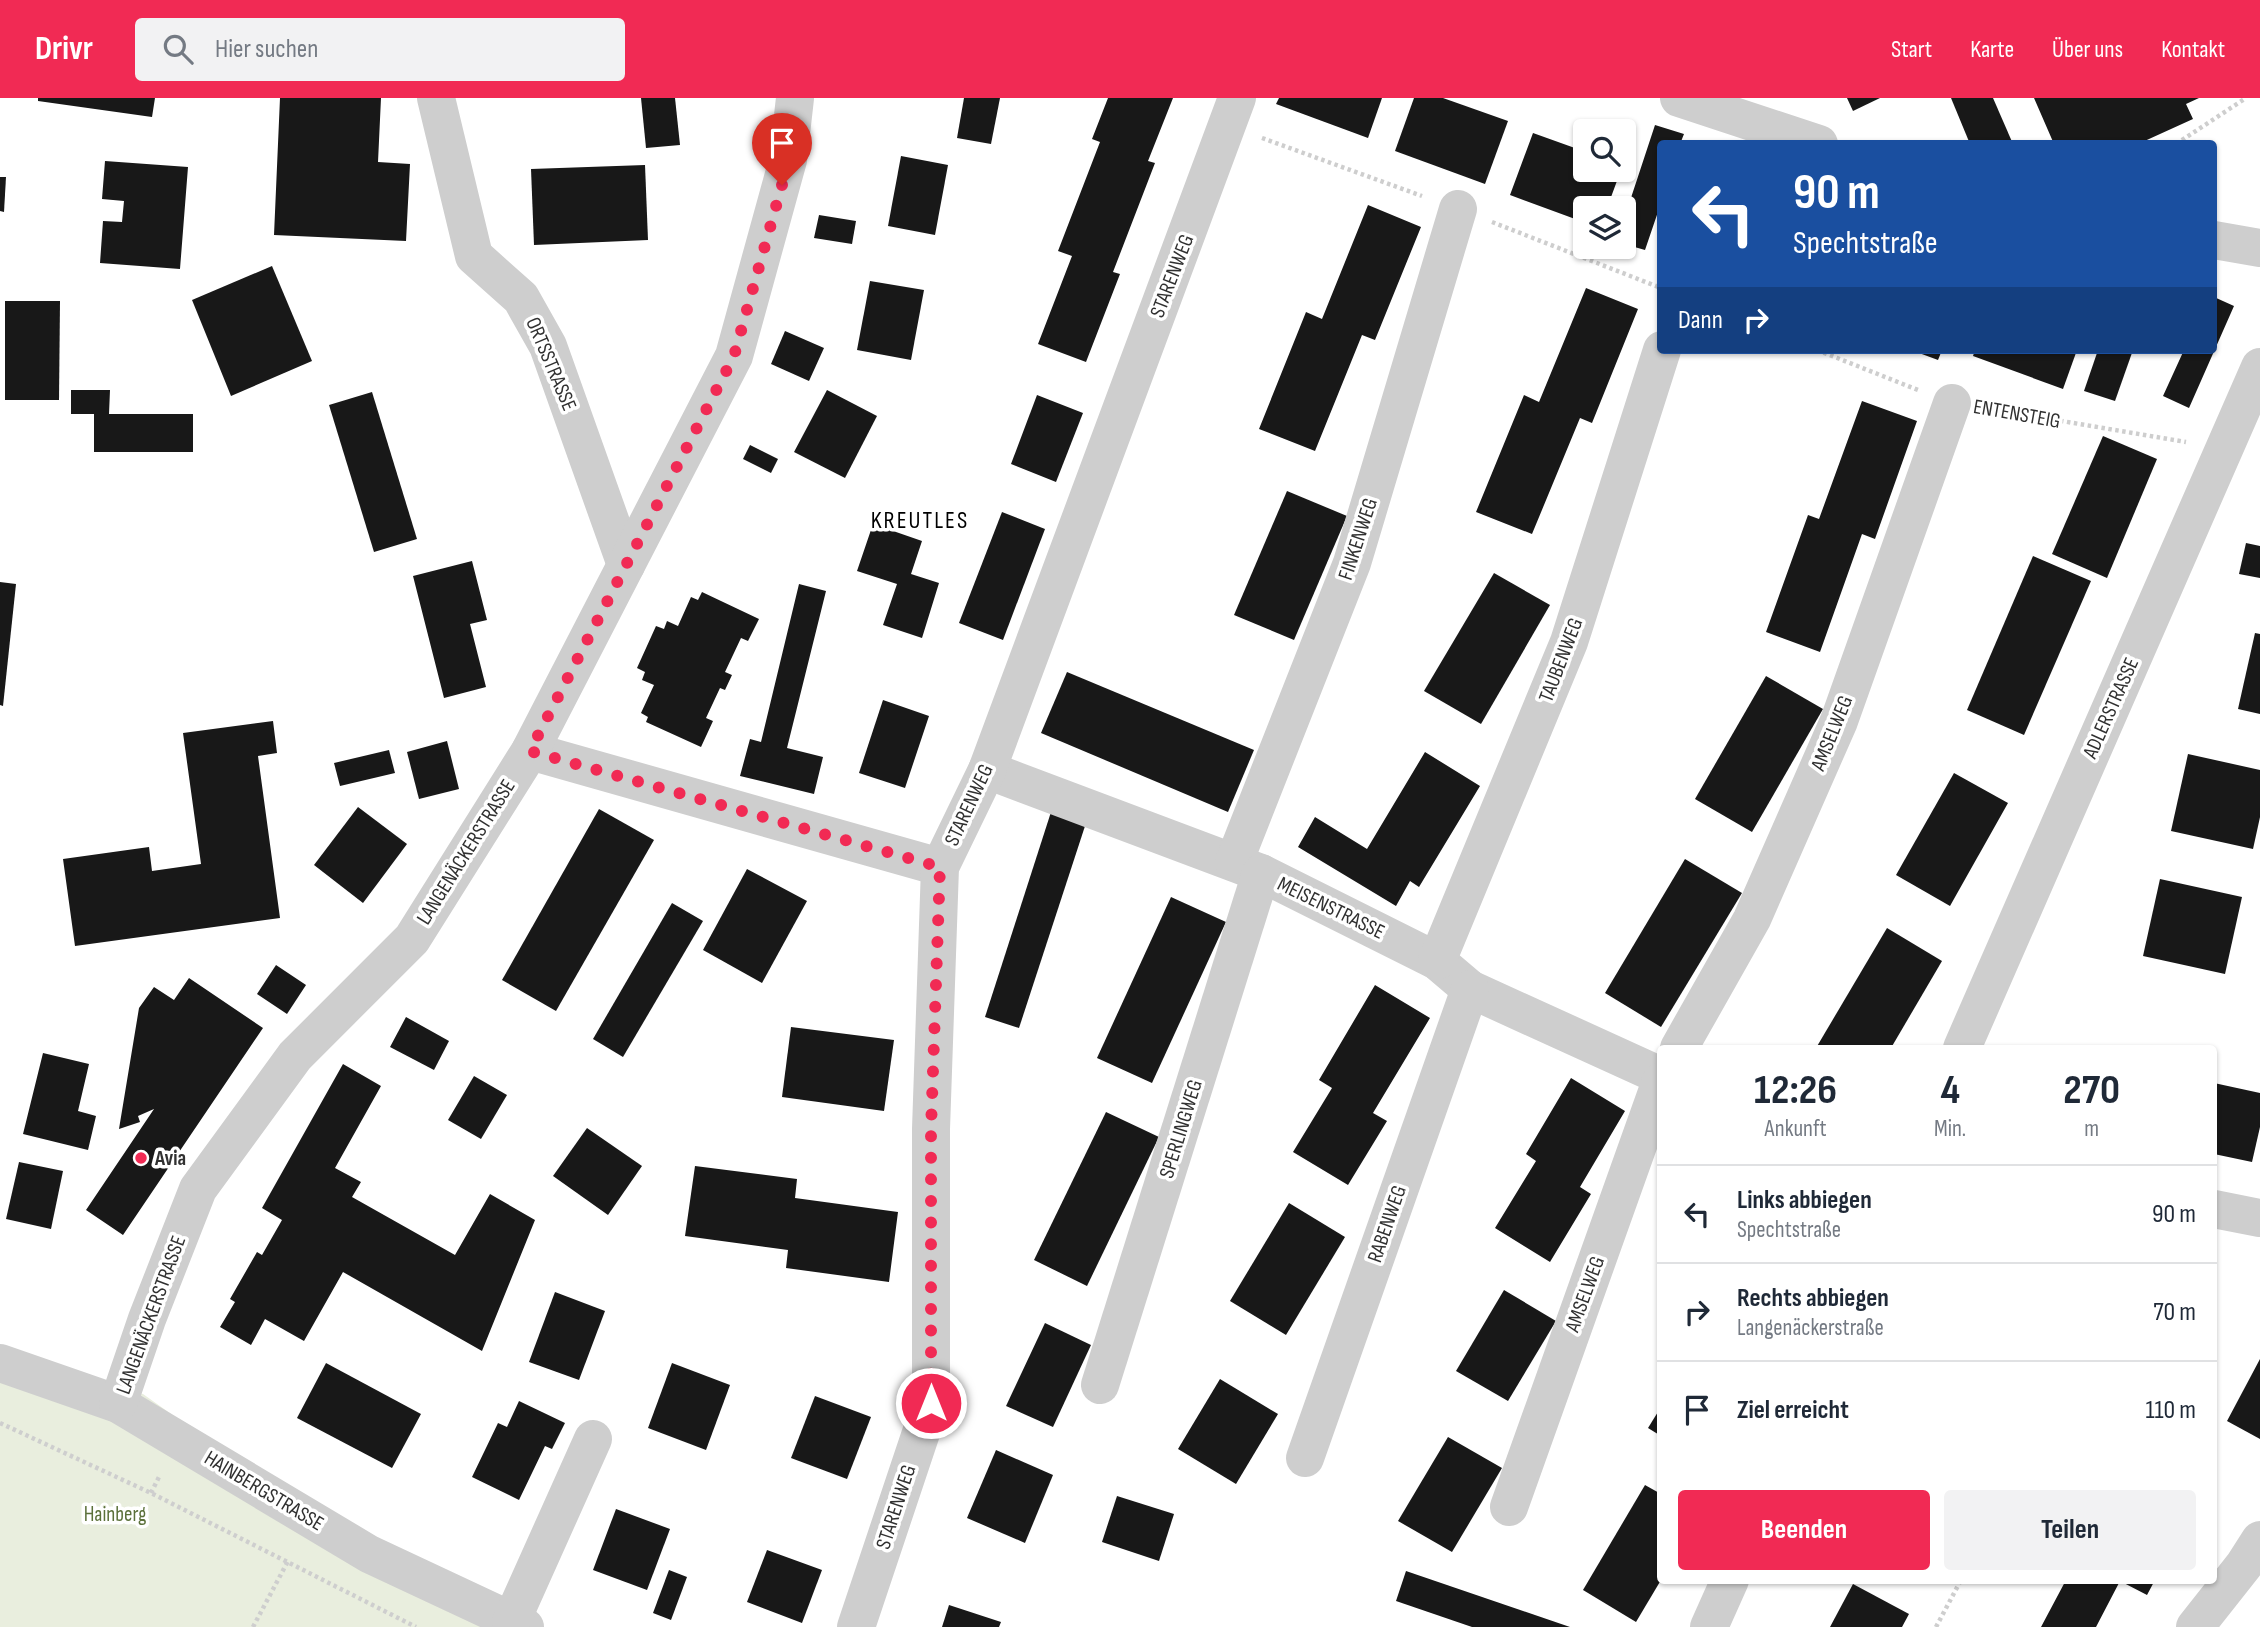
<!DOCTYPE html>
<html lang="de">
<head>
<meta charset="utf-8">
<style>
	:root { --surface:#fff; --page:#f2f2f3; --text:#1f2937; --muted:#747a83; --line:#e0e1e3; --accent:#f12a54 }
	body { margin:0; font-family:"Sofia Sans Condensed",sans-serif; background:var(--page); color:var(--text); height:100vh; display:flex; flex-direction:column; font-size:26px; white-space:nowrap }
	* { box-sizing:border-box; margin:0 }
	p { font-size:23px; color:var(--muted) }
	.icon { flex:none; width:38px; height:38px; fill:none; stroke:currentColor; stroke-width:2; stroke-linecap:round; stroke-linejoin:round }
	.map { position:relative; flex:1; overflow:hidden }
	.side { position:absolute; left:1657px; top:947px; width:560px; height:539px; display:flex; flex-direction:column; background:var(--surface); border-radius:7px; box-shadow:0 2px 5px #0004 }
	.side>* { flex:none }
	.top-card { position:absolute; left:1657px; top:42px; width:560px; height:214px; border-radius:7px; box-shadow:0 2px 5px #0004; background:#1a4fa0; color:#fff; overflow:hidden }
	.tools { position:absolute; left:1573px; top:21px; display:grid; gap:14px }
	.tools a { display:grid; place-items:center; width:63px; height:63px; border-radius:7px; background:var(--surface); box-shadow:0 2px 5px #0004; font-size:35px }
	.pin { position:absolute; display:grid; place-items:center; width:60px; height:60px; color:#fff; margin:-72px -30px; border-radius:50% 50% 50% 0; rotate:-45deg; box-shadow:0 0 7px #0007 }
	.pin .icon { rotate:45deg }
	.me { position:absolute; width:77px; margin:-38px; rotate:0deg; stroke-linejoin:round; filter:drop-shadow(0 0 5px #0008) }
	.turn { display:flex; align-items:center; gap:24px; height:147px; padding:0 21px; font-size:32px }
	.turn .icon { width:91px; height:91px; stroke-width:2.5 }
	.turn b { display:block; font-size:49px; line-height:60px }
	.then { display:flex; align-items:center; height:66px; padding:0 21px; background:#0003; gap:14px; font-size:26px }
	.eta { display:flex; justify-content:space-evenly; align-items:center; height:119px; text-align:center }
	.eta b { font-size:42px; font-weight:700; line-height:49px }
	.action { display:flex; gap:14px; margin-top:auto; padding:14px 21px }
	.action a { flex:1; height:80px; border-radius:7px; background:var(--accent); color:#fff; font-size:28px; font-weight:700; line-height:80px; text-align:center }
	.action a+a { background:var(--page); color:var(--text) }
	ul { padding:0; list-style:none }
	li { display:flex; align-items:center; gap:21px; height:98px; padding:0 21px; border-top:2px solid var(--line) }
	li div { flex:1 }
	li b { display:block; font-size:26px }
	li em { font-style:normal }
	header { display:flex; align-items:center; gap:42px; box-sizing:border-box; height:98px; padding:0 35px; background:var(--accent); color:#fff }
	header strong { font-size:33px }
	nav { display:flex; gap:38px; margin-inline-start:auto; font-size:24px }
	.search { width:490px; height:63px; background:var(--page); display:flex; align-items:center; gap:18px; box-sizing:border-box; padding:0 24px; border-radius:7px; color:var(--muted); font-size:26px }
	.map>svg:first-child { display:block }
	.green { fill:#e9eede }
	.building { fill:#181818 }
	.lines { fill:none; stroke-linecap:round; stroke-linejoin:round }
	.path { stroke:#cecece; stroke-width:4.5; stroke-dasharray:3.5 3.5; stroke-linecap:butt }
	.minor { stroke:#cecece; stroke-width:38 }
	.route { stroke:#f12a54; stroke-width:12; stroke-dasharray:0 21.6 }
	.poi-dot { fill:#f12a54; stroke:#fff; stroke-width:2.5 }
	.labels { text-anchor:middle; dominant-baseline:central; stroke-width:7; stroke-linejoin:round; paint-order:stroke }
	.street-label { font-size:21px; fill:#313131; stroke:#fff }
	.poi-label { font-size:21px; font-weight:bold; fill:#313131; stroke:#fff; text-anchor:start }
	.park-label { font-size:21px; fill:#5b703a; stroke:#fff }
	.quarter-label { font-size:24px; letter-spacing:2px; fill:#000; stroke:#fff }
</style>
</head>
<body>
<header>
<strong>Drivr</strong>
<div class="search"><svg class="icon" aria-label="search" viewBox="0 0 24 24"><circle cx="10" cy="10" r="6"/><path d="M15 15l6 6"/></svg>Hier suchen</div>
<nav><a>Start</a><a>Karte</a><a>Über uns</a><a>Kontakt</a></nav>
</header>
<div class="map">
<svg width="2260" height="1529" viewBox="0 0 2260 1529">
	<rect width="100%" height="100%" fill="#fff"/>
	<polygon class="green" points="0,1262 33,1266 143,1296 212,1345 495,1529 0,1529"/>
	<g class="building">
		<polygon points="38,0 155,0 152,19 38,3"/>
		<polygon points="280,0 381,0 378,64 410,66 406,143 274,137"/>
		<polygon points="641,0 675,0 680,47 646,50"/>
		<polygon points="964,0 1000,0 991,46 957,40"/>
		<polygon points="1108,0 1173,0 1148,63 1155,65 1113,174 1120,176 1086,264 1038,246 1072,158 1058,153 1100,44 1092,41"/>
		<polygon points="1279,0 1382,0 1368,40 1276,6"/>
		<polygon points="1414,0 1443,0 1508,23 1485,86 1395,53"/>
		<polygon points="1847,0 1880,0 1853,13"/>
		<polygon points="1951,0 1993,0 2013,46 1970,46"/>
		<polygon points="2034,0 2199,0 2186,6 2193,21 2138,46 2054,46"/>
		<polygon points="1655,27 1684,36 1680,46 1661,46 1661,105 1645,152 1624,146 1624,121"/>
		<polygon points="1533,35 1586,54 1586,72 1621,72 1607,110 1586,110 1586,125 1510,97"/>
		<polygon points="901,58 948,67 935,137 888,128"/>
		<polygon points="105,63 188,69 180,171 100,165 103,123 122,124 124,103 102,101"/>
		<polygon points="645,67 648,142 534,147 531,71"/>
		<polygon points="0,79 6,79 4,114 0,113"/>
		<polygon points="1368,107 1421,129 1375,242 1362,237 1315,353 1259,331 1306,214 1322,221"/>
		<polygon points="819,117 856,123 852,146 814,140"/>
		<polygon points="272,168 312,263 231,298 192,202"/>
		<polygon points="870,183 924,192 911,262 857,252"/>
		<polygon points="1586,190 1638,211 1592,325 1580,320 1532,436 1476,414 1524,297 1539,304"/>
		<polygon points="2214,199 2234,208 2189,310 2163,298 2184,252 2214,252"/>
		<polygon points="5,203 60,203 59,302 5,302"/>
		<polygon points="785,233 824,250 809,283 771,266"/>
		<polygon points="1911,252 1942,252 1938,262"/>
		<polygon points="1975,252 2077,252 2063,291 1973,258"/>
		<polygon points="2098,252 2133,252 2115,303 2084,293"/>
		<polygon points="71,292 110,292 109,316 193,316 193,354 94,354 94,316 71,316"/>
		<polygon points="827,292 877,318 845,380 794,354"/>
		<polygon points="372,294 417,441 374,454 329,307"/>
		<polygon points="1037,297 1083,315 1056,384 1011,366"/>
		<polygon points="1862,303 1917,323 1875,441 1862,436 1820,554 1766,534 1808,417 1819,421"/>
		<polygon points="2103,338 2157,361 2107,480 2052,456"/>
		<polygon points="750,347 778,361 771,375 743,361"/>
		<polygon points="1287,393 1347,418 1294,542 1234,517"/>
		<polygon points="1002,414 1045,431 1003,542 959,525"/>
		<polygon points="873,426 922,443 911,476 939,485 922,540 883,527 897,486 857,473"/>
		<polygon points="2246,445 2260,448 2260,480 2239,476"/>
		<polygon points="2033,458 2091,483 2024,637 1967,612"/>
		<polygon points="472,463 487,522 470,526 486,589 444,600 413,478"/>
		<polygon points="1494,475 1550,507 1481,626 1424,593"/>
		<polygon points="0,484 16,486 3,608 0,607"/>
		<polygon points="799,486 826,493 787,650 823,659 814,696 740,678 750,641 761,644"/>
		<polygon points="702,494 759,521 748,543 741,540 725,574 732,577 725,592 720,590 706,620 713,623 701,649 646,624 648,619 641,615 654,587 642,582 645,574 637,570 656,528 664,531 667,523 678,528 691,499 698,502"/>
		<polygon points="2255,535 2260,536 2260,616 2238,611"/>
		<polygon points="1067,574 1254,652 1228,714 1041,635"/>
		<polygon points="1766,578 1823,611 1752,734 1695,701"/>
		<polygon points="883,602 929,618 905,690 859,675"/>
		<polygon points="273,623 277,655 258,658 280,820 75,848 63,761 149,749 152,773 201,766 183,635"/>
		<polygon points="447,643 459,691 419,701 407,654"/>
		<polygon points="389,652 395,675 340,688 334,665"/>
		<polygon points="1425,654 1480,688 1419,789 1410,783 1396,808 1298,749 1315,719 1367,751"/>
		<polygon points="2188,656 2260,672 2260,719 2253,751 2171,733"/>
		<polygon points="1954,675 2008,705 1950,808 1896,777"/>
		<polygon points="358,709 407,746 363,805 314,767"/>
		<polygon points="599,711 654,742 556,913 502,882"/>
		<polygon points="1051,714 1086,725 1019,930 985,919"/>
		<polygon points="1685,761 1742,795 1661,929 1605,895"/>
		<polygon points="747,771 807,803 762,885 703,852"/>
		<polygon points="2160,781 2242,799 2225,876 2143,858"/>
		<polygon points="1171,799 1226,824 1152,985 1097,960"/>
		<polygon points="672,805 703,823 623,959 593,941"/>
		<polygon points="1887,830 1942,863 1891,950 1816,950"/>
		<polygon points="276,867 306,887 287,916 257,896"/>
		<polygon points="189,880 263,930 123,1137 86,1112 154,1011 138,1018 140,1024 119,1031 139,910 154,889 174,902"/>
		<polygon points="1375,887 1430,920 1373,1015 1387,1023 1348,1087 1293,1054 1332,990 1319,982"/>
		<polygon points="406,919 449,943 434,972 390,949"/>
		<polygon points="791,929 894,942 884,1013 782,999"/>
		<polygon points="43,955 89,966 78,1013 96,1018 88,1052 23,1036"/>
		<polygon points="343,966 381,988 335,1070 361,1084 352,1099 455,1157 490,1096 535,1122 482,1253 343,1174 304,1243 265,1221 251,1247 220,1229 235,1204 230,1201 257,1154 262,1157 282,1122 262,1110"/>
		<polygon points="474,978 507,997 481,1041 448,1022"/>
		<polygon points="1571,980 1625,1013 1580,1089 1591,1096 1550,1164 1495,1130 1536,1063 1526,1056"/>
		<polygon points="2214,985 2260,995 2260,1029 2252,1064 2214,1056"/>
		<polygon points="1106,1014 1159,1039 1087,1188 1034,1162"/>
		<polygon points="587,1030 642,1068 608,1117 553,1078"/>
		<polygon points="19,1064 63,1073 51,1131 6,1121"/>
		<polygon points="695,1068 797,1081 795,1100 898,1114 889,1184 786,1170 788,1152 685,1138"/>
		<polygon points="1289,1105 1345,1139 1286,1237 1230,1203"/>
		<polygon points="1504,1192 1556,1223 1508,1303 1456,1273"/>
		<polygon points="555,1194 605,1213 579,1282 529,1264"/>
		<polygon points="1045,1225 1091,1247 1053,1329 1006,1308"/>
		<polygon points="2260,1261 2260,1341 2227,1323"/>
		<polygon points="326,1265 421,1316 392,1370 297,1320"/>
		<polygon points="672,1265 730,1287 706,1352 648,1330"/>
		<polygon points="1220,1281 1278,1316 1236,1386 1178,1351"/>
		<polygon points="815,1298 871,1319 847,1381 791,1360"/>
		<polygon points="519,1303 565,1325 552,1351 545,1348 519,1402 472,1379 498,1325 507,1329"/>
		<polygon points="1661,1309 1661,1338 1648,1330"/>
		<polygon points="1448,1339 1502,1370 1452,1454 1398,1423"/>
		<polygon points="996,1352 1053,1377 1025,1445 967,1420"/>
		<polygon points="1645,1387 1661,1396 1661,1482 1636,1524 1583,1492"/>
		<polygon points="1117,1398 1174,1416 1159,1463 1102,1444"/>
		<polygon points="616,1411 670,1431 647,1492 593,1472"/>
		<polygon points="767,1452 822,1472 802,1525 747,1504"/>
		<polygon points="669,1472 687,1479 671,1522 653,1515"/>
		<polygon points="1406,1473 1570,1529 1472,1529 1396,1503"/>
		<polygon points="2066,1482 2155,1482 2147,1497 2120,1483 2096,1529 2041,1529"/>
		<polygon points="1853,1486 1909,1516 1902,1529 1830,1529"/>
		<polygon points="949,1507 1001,1524 999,1529 942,1529"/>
	</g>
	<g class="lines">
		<g class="path">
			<polyline points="1262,40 1422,98"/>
			<polyline points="2176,46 2246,0"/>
			<polyline points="1492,124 1661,190"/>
			<polyline points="1817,252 1918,292"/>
			<polyline points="1991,311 2186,344"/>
			<polyline points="0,1325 151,1395 416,1529"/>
			<polyline points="151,1395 160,1377"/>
			<polyline points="253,1529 288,1463"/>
			<polyline points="1936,1529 1961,1482"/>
		</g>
		<g class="minor">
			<polyline points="436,0 474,158 521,200 548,248 626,467"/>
			<polyline points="1679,0 1819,46"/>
			<polyline points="2214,142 2260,150"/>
			<polyline points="530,653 940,769"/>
			<polyline points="987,672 1261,775 1437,863 1470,891 1661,978"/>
			<polyline points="1234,764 1352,465 1458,111"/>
			<polyline points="1437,863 1569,544 1662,252"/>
			<polyline points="1679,950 1752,821 1839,623 1952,305"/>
			<polyline points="1962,950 2260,269"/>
			<polyline points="2214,1111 2260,1120"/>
			<polyline points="0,1265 118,1306 369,1456 525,1529"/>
			<polyline points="1100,1287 1261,775"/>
			<polyline points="118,1306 147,1221 198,1091 295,958 412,841 530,653 734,258 788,62 795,0"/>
			<polyline points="1305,1360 1470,891"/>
			<polyline points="1509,1409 1661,983"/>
			<polyline points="511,1524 593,1341"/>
			<polyline points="856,1529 931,1305 931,1031 940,769 987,672 1237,0"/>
			<polyline points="1709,1529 1730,1482"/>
			<polyline points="2195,1529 2244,1467 2260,1442"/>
		</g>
	</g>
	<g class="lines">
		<polyline class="route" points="782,87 734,258 530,653 940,769 931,1031 931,1305"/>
	</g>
	<circle class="poi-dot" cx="141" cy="1060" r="7"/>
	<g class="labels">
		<g class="street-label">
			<text transform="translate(1172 178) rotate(-69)">STARENWEG</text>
			<text transform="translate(551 266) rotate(67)">ORTSSTRASSE</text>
			<text transform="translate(2017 316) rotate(10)">ENTENSTEIG</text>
			<text transform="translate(1358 441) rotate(-72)">FINKENWEG</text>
			<text transform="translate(1561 562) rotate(-69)">TAUBENWEG</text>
			<text transform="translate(2111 610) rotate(-66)">ADLERSTRASSE</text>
			<text transform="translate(1832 635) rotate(-68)">AMSELWEG</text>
			<text transform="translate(969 707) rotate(-65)">STARENWEG</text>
			<text transform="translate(466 754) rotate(-58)">LANGENÄCKERSTRASSE</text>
			<text transform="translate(1331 810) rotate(26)">MEISENSTRASSE</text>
			<text transform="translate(1181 1031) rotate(-73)">SPERLINGWEG</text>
			<text transform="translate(1387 1126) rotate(-71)">RABENWEG</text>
			<text transform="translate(1585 1196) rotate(-70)">AMSELWEG</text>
			<text transform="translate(151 1217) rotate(-70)">LANGENÄCKERSTRASSE</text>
			<text transform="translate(264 1393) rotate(31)">HAINBERGSTRASSE</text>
			<text transform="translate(896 1409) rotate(-72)">STARENWEG</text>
		</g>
		<g class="poi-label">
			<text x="155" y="1060">Avia</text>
		</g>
		<g class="park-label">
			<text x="115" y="1416">Hainberg</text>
		</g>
		<g class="quarter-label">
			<text x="920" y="422">KREUTLES</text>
		</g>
	</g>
</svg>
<div class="tools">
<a><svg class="icon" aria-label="search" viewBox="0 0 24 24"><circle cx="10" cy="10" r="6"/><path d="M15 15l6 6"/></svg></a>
<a><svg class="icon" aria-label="layers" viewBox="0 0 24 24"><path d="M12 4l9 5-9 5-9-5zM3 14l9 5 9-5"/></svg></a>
</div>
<div class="pin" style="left:782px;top:87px;background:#d93025"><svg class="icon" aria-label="arrive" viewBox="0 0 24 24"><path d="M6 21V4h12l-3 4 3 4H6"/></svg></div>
<svg class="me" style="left:931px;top:1305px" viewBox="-20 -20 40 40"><circle r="17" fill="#f12a54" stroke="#fff" stroke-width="3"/><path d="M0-11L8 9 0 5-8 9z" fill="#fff"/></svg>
<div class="top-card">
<div class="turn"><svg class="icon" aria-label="left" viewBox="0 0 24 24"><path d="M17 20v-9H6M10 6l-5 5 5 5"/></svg><div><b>90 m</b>Spechtstraße</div></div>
<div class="then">Dann<svg class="icon" aria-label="right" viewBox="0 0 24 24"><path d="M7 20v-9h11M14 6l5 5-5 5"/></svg></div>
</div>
<section class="side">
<div class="eta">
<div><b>12:26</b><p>Ankunft</p></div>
<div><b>4</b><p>Min.</p></div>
<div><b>270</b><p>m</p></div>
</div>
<ul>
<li><svg class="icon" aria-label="left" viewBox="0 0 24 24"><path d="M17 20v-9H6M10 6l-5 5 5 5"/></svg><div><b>Links abbiegen</b><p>Spechtstraße</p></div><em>90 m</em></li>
<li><svg class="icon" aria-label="right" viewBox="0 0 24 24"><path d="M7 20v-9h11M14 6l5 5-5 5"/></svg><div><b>Rechts abbiegen</b><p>Langenäckerstraße</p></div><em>70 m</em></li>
<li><svg class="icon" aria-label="arrive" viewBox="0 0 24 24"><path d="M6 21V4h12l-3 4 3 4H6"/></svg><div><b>Ziel erreicht</b></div><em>110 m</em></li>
</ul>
<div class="action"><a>Beenden</a><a>Teilen</a></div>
</section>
</div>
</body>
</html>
